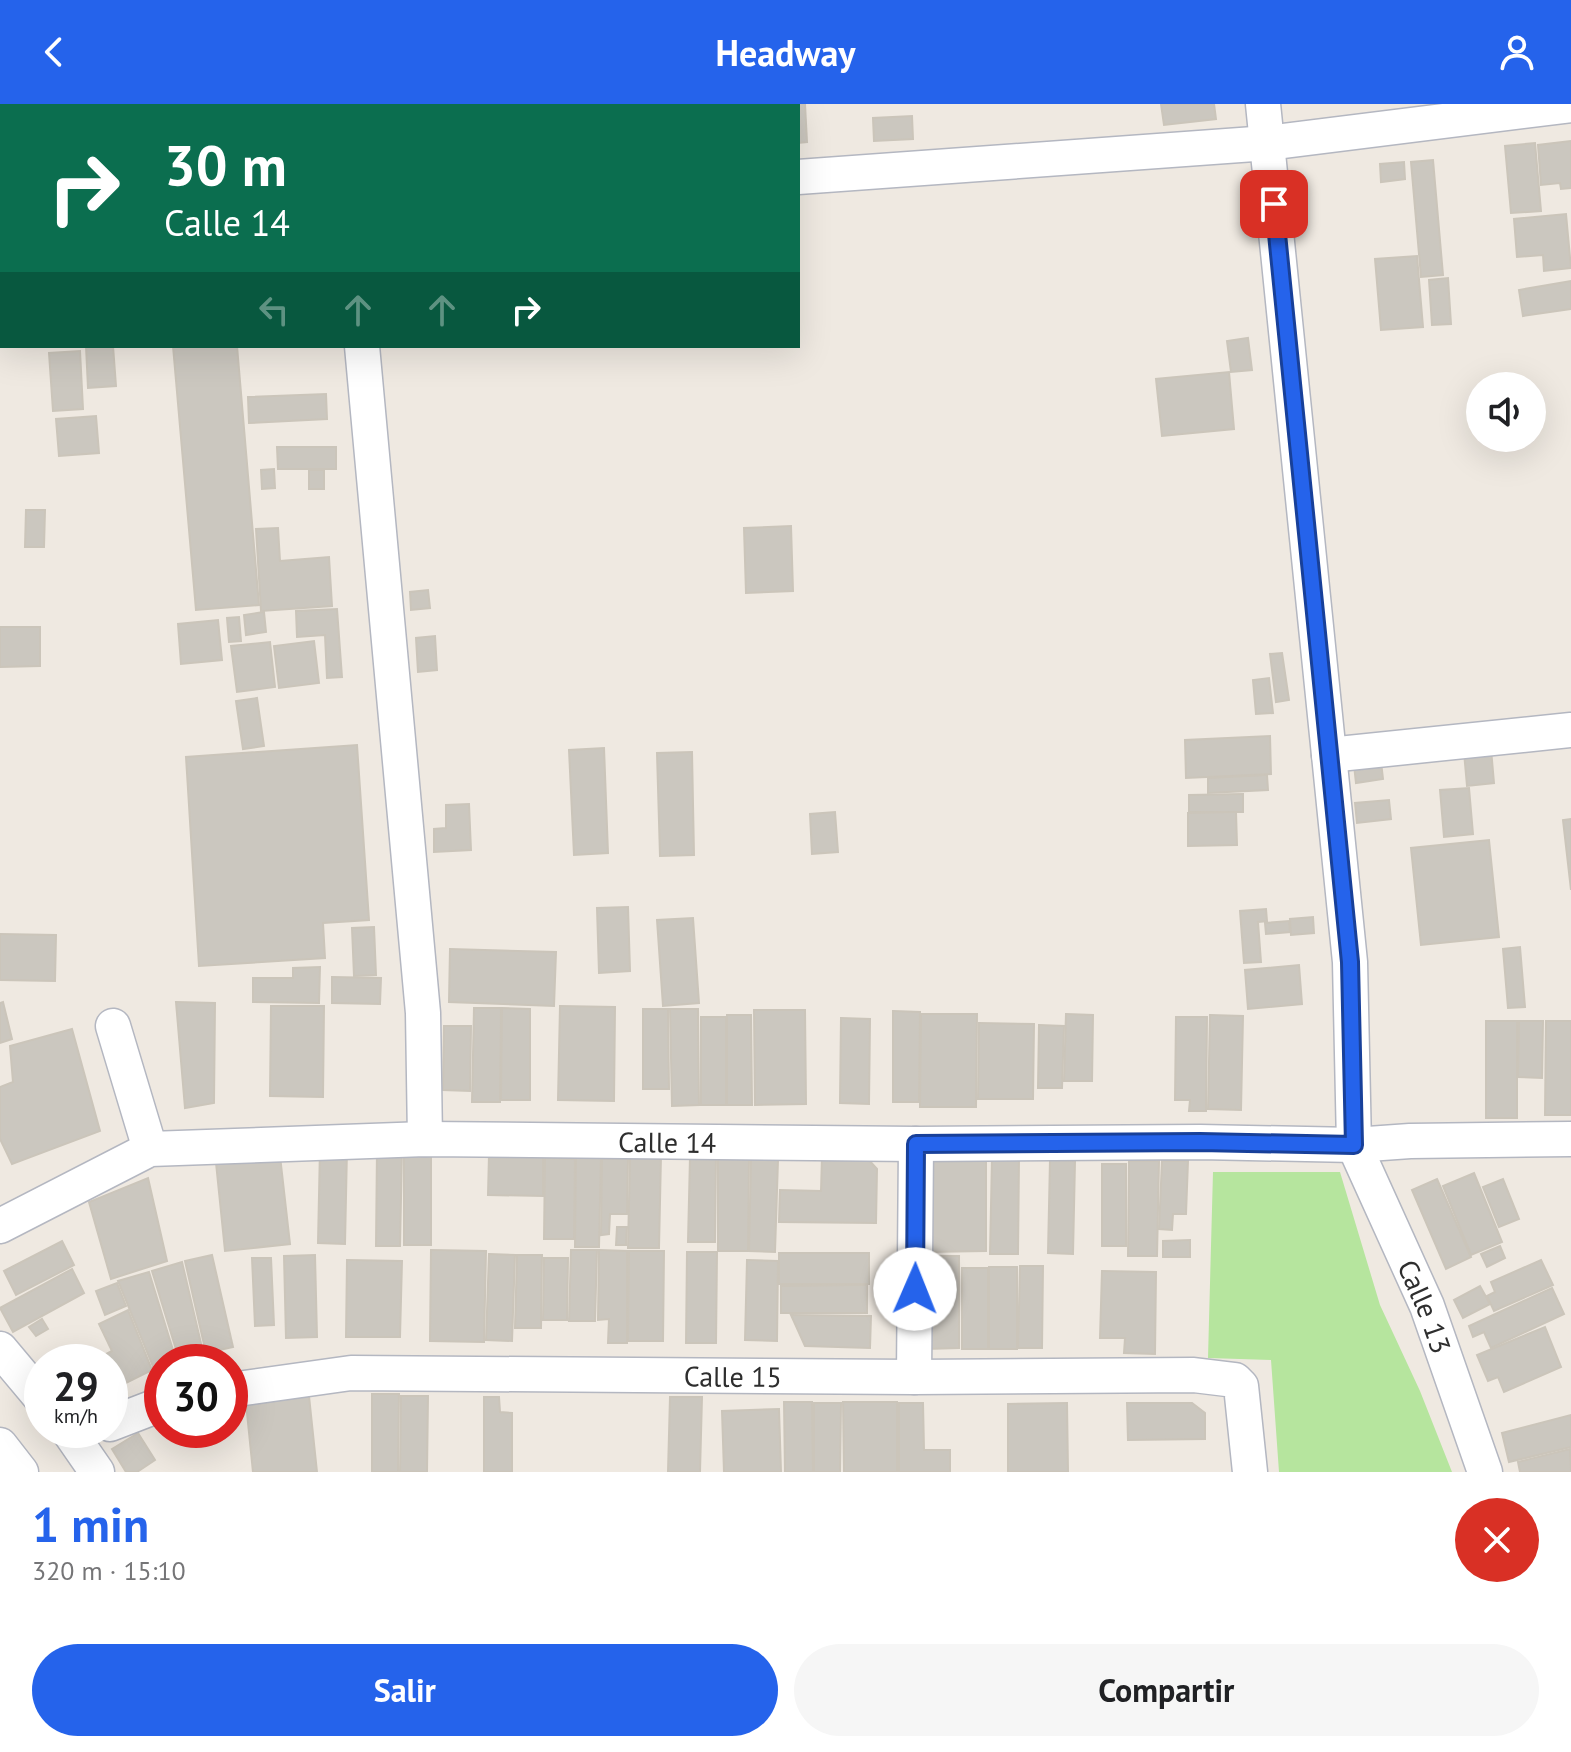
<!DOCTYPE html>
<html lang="es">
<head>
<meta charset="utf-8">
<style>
	:root { --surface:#fff; --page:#f6f6f6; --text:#202124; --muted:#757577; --accent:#2563eb }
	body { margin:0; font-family:"PT Sans",sans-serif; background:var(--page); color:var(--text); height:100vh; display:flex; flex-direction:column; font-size:30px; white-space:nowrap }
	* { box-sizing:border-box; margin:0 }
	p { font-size:26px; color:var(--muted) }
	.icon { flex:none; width:44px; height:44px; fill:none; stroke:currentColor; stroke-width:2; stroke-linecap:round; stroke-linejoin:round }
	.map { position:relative; height:1368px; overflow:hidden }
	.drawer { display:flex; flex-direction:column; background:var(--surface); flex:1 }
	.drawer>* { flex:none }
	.banner { position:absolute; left:0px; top:0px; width:800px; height:244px; box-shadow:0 8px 32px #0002; background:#0b6e4f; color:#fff; overflow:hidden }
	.controls { position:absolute; left:1466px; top:268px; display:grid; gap:16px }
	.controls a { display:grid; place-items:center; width:80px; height:80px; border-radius:50%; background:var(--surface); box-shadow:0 8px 32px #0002; font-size:40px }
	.speed { position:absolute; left:24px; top:1240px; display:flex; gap:16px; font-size:40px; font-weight:700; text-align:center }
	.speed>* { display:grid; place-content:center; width:104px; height:104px; border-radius:50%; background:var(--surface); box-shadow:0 8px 32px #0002; line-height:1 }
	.speed small { font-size:20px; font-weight:400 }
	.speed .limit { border:12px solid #d22; background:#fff; color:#111 }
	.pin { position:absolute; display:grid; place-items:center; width:68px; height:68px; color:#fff; margin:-34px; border-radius:16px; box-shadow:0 4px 12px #0006 }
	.me { position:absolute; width:88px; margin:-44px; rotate:1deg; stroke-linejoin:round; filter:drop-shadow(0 0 6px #0008) }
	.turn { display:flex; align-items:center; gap:28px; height:168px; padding:0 32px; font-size:36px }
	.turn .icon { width:104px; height:104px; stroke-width:2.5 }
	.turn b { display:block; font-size:56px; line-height:68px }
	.lanes { display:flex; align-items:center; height:76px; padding:0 32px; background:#0003; justify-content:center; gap:40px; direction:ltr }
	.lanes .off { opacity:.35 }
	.round { display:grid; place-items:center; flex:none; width:84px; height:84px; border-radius:42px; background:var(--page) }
	.overview { display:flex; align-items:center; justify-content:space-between; height:136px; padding:0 32px }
	h1 { font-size:48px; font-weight:600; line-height:60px; color:var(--accent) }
	.button { display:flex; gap:16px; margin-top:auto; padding:16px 32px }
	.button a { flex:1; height:92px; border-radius:48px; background:var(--accent); color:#fff; font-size:32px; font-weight:600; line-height:92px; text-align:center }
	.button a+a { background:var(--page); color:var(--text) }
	header { display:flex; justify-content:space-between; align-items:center; height:104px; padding:0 32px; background:var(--accent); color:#fff; font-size:36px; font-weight:600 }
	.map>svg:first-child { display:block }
	.green { fill:#b6e59e }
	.building { fill:#cbc7bf; stroke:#cbc5ba; stroke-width:2 }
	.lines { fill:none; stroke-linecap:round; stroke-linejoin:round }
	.minor-casing { stroke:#b4b7c1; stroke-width:37 }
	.minor { stroke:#fff; stroke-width:34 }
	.route-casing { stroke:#184099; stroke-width:20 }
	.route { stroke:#2563eb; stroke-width:14 }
	.labels { text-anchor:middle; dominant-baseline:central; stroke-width:6; stroke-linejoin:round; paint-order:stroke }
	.street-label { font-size:28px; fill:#2e2e2e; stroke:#fff }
</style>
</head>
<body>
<header><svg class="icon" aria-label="back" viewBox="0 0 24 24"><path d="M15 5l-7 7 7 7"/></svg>Headway<svg class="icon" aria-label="person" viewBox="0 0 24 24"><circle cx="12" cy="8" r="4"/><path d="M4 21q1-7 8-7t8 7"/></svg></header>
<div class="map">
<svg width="1571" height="1368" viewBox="0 0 1571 1368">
	<rect width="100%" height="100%" fill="#efe9e1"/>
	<polygon class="green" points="1213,1068 1340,1068 1380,1201 1420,1287 1452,1368 1279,1368 1271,1256 1208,1254"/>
	<g class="building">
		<polygon points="0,0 46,2 2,2 0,90"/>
		<rect x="461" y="0" width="98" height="2"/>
		<polygon points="767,0 805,0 807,38 798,39 798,2"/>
		<polygon points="1161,0 1214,0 1216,15 1164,21"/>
		<polygon points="912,12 913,35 874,37 873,14"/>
		<polygon points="1571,37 1571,84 1561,85 1560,79 1541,81 1538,41"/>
		<polygon points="1535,39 1541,107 1511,109 1505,42"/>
		<polygon points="1433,56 1443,171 1421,173 1411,58"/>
		<polygon points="1404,58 1405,75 1381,78 1380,60"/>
		<polygon points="1566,110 1571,164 1544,167 1543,151 1517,153 1514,115"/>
		<polygon points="0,148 2,148 0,234"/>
		<polygon points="1417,152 1423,223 1381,226 1375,155"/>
		<polygon points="1448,174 1451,220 1432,221 1429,176"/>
		<polygon points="1571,177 1571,205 1523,212 1519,186"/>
		<polygon points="1248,234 1252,266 1231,268 1227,237"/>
		<polygon points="86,242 113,242 116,282 88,284"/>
		<polygon points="173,242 237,242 259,501 196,506"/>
		<polygon points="80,247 83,305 53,307 49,249"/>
		<polygon points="1229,268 1234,325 1162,332 1156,275"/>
		<polygon points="326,290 327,315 249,319 248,293"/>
		<polygon points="96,312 99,349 59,352 56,315"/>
		<polygon points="277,343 336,343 336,365 278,365"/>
		<polygon points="274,365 275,384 262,385 261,366"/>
		<rect x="309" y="366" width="15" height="19"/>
		<polygon points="26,406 45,406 44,443 25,443"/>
		<polygon points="791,422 793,487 746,489 744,424"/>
		<polygon points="278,424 280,457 329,453 332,502 261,507 256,425"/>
		<polygon points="428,486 430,504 411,506 410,488"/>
		<polygon points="337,505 342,573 327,574 325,531 297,533 296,507"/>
		<polygon points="264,508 266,528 246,531 244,511"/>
		<polygon points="239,513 241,537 229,538 227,514"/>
		<polygon points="218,516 222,556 181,560 178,520"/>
		<polygon points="0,523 40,523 40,562 0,563"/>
		<polygon points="435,532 437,566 418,568 416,534"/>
		<polygon points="314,537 319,579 279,584 274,542"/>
		<polygon points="270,538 275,583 237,588 231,542"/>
		<polygon points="1282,549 1289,596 1276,598 1270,550"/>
		<polygon points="1269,574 1273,609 1256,610 1253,576"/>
		<polygon points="257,594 264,642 243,645 236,597"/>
		<polygon points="1270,632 1271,670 1186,674 1185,636"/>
		<polygon points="357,641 369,816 323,819 325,854 199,862 186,653"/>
		<polygon points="604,644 608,749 574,751 569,646"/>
		<polygon points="1491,645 1494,679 1467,682 1464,648"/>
		<polygon points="692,648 694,751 660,752 657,649"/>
		<polygon points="1381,658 1383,675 1356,679 1354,661"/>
		<polygon points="1267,671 1268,686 1208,689 1208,674"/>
		<polygon points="1469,684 1473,730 1444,733 1440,686"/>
		<polygon points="1243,690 1243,708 1189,708 1189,691"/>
		<polygon points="1389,696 1391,715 1357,719 1355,699"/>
		<polygon points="469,700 471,746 434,748 434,725 446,724 446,701"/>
		<polygon points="835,708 838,748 812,750 810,710"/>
		<polygon points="1236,708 1237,741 1188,742 1188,709"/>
		<polygon points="1571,715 1571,786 1563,716"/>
		<polygon points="1489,736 1499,833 1421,841 1411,744"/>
		<polygon points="628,803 630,867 599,869 597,804"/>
		<polygon points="1266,805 1267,817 1258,818 1261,858 1244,859 1240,807"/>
		<polygon points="1313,813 1314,829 1291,831 1290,815"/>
		<polygon points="693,814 699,899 663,902 657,816"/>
		<polygon points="1289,817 1290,828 1266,830 1265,819"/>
		<polygon points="374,823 376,871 354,872 352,824"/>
		<polygon points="0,830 56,831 55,877 0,876"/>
		<polygon points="1520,843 1525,903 1508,904 1503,845"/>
		<polygon points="450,845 556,848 554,902 449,898"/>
		<polygon points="1299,861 1302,900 1248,905 1245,866"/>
		<polygon points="320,863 319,899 253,898 253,874 293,874 293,864"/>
		<polygon points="332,873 381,874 380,900 332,899"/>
		<polygon points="3,898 12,935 0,939 0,899"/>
		<polygon points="176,898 215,899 214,999 185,1004"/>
		<polygon points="271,902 324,902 323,993 270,992"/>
		<polygon points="560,902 615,903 614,997 558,996"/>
		<polygon points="474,904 501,904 500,998 472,998"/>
		<polygon points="502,904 530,905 530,996 501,996"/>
		<polygon points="643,905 668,905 669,985 643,985"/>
		<polygon points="670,905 698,905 699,1001 672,1002"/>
		<polygon points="754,906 805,906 806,1000 755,1001"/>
		<polygon points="893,907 920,908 919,998 893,998"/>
		<polygon points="921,910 977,910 976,1003 920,1003"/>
		<polygon points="1066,910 1093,911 1092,977 1064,977"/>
		<polygon points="727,911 751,911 752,1001 727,1001"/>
		<polygon points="1210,911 1243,912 1241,1006 1208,1005"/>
		<rect x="701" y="913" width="25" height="88"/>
		<polygon points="1176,913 1207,913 1206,1007 1189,1007 1190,996 1175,996"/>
		<polygon points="841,914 870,915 869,1000 840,999"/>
		<rect x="1486" y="917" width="31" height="97"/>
		<polygon points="1519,917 1543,917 1542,974 1518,973"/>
		<polygon points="1546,917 1571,917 1571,1011 1545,1011"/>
		<polygon points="979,919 1034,920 1033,995 978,995"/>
		<polygon points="1039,921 1064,922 1062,984 1038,984"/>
		<polygon points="444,922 471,922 470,987 443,986"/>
		<polygon points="72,925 100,1027 12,1060 0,1035 0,983 13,978 10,942"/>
		<polygon points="279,1043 290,1140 225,1147 215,1049"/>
		<polygon points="320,1044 347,1045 345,1140 318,1139"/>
		<polygon points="377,1046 402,1046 400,1142 376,1142"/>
		<rect x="404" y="1047" width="27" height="94"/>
		<polygon points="543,1050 543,1092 488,1091 489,1051"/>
		<polygon points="576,1051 601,1051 599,1143 575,1143"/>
		<polygon points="630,1051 661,1051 659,1144 628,1144"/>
		<polygon points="926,1052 986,1052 986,1147 926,1148"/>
		<polygon points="690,1053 716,1054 715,1138 688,1138"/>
		<polygon points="822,1053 867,1054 877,1065 876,1119 779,1118 780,1086 821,1087"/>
		<polygon points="545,1054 575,1055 574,1135 544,1135"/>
		<polygon points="718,1054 749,1054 748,1147 718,1147"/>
		<polygon points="992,1054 1019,1054 1018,1150 990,1150"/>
		<polygon points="602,1055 628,1055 627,1110 610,1110 609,1130 601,1131"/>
		<polygon points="751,1055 778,1056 775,1148 749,1147"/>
		<polygon points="1050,1056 1075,1057 1073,1150 1048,1149"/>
		<polygon points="1129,1057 1159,1057 1157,1152 1128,1152"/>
		<polygon points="1162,1057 1188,1057 1186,1110 1173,1110 1172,1126 1159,1125"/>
		<rect x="1102" y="1060" width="24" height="82"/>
		<polygon points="1474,1069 1502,1138 1471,1151 1443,1082"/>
		<polygon points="148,1074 167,1157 111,1175 89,1098"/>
		<polygon points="1437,1075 1471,1153 1446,1165 1412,1086"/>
		<polygon points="1503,1075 1519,1115 1499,1123 1483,1083"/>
		<polygon points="617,1123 627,1123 626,1141 616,1141"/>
		<polygon points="1190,1136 1190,1153 1163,1153 1163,1137"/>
		<polygon points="62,1137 74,1161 16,1191 4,1167"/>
		<polygon points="1500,1142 1505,1154 1487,1163 1481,1150"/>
		<polygon points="431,1146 486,1147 484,1238 430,1237"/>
		<polygon points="571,1146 597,1146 595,1217 569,1217"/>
		<polygon points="599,1146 627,1147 627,1239 608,1239 609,1215 598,1216"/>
		<polygon points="629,1147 664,1147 663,1237 628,1237"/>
		<polygon points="687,1148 717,1148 716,1239 686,1239"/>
		<rect x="779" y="1149" width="90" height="31"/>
		<polygon points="489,1150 515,1151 512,1237 486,1236"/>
		<polygon points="212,1151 233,1243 206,1249 185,1157"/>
		<polygon points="315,1151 317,1233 286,1234 284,1152"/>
		<polygon points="517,1151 542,1151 541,1224 515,1224"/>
		<polygon points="925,1152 959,1152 959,1244 926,1245"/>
		<polygon points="252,1154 271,1154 274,1221 255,1222"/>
		<polygon points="544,1154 568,1154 567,1216 543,1216"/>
		<polygon points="347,1156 402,1157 400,1233 346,1233"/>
		<polygon points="747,1156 778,1157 777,1237 745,1236"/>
		<polygon points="1541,1156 1553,1181 1494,1207 1487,1192 1495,1188 1491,1178"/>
		<polygon points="182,1158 203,1248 179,1255 152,1167"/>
		<polygon points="1020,1162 1043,1162 1042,1244 1018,1244"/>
		<rect x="989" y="1163" width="28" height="82"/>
		<rect x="962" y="1164" width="26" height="81"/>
		<polygon points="72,1165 84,1189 13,1228 0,1204"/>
		<polygon points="1102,1167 1156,1168 1155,1250 1124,1249 1125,1234 1100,1234"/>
		<polygon points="149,1168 176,1256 162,1258 162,1262 154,1265 118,1177"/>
		<polygon points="117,1179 126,1202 105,1211 96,1187"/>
		<polygon points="867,1181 867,1209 781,1209 781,1182"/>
		<polygon points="1480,1182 1490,1200 1463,1214 1454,1196"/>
		<polygon points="1552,1184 1564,1210 1491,1244 1484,1228 1473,1233 1469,1222"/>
		<polygon points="128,1206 152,1266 110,1287 110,1258 91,1258 112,1247 99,1220"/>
		<polygon points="791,1211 871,1212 870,1244 805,1242"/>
		<polygon points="42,1215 48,1225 36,1232 29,1223"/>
		<polygon points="1545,1223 1561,1263 1504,1288 1498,1273 1488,1277 1477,1251"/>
		<polygon points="372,1290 399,1290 398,1368 372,1368"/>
		<polygon points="309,1292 317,1368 253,1368 246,1299"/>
		<polygon points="401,1292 428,1292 427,1368 400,1368"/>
		<polygon points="484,1293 499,1293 500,1308 512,1309 512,1368 484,1368"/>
		<polygon points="670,1293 702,1293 700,1368 668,1368"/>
		<polygon points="784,1298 812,1298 813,1368 785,1368"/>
		<polygon points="843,1298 897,1298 897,1368 844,1368"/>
		<polygon points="814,1299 841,1299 840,1368 814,1368"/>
		<polygon points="899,1299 923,1299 924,1346 950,1346 950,1368 899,1368"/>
		<polygon points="1067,1299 1068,1368 1008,1368 1008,1300"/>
		<polygon points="1127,1299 1192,1299 1205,1309 1205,1335 1128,1336"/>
		<polygon points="779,1305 781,1368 724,1368 722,1307"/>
		<polygon points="1571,1311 1571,1343 1509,1358 1502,1329"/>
		<polygon points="138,1329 155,1356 137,1368 126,1368 112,1345"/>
		<polygon points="1570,1345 1571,1368 1520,1368 1518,1358"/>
	</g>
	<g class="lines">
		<defs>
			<g id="minor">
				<polyline points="342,0 342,2"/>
				<path id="s1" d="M 1263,0 L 1350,858 L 1354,1041 L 1427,1202 L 1485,1368"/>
				<polyline points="798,73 1268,39 1571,1"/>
				<polyline points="0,121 2,121"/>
				<polyline points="362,242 423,909 425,1035"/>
				<polyline points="1329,651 1571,626"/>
				<polyline points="113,922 150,1045"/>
				<path id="s2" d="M 0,1122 L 150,1045 L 425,1035 L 916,1040 L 1200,1038 L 1354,1041 L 1410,1037 L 1571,1035"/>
				<polyline points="0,1245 42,1295"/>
				<polyline points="914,1273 916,1040"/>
				<path id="s3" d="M 230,1286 L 351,1269 L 914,1273 L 1194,1271 L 1235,1276 L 1241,1282 L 1250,1368"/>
				<polyline points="110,1320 162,1300"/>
				<polyline points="68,1326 97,1368"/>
				<polyline points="0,1341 21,1368"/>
			</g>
		</defs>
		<use href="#minor" class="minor-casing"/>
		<use href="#minor" class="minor"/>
	</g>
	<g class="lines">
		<defs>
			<polyline id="route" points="915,1185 916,1040 1200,1038 1354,1041 1350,858 1274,100"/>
		</defs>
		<use href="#route" class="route-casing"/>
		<use href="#route" class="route"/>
	</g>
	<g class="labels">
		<g class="street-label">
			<text stroke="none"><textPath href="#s2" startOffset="686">Calle 14</textPath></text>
			<text stroke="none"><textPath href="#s1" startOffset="1222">Calle 13</textPath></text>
			<text stroke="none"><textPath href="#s3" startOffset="504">Calle 15</textPath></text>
		</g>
	</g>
</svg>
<div class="controls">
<a><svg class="icon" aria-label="sound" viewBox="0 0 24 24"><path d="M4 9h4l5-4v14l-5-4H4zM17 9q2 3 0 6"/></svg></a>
</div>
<div class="speed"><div>29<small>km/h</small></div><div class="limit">30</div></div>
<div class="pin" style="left:1274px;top:100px;background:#d93025"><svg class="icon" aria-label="arrive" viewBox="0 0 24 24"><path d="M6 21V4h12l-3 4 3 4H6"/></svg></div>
<svg class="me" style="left:915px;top:1185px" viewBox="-20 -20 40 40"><circle r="19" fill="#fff"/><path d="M0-13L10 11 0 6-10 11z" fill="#2563eb"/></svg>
<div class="banner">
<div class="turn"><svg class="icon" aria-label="right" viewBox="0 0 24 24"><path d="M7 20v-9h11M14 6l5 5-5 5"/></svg><div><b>30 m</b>Calle 14</div></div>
<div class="lanes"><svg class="icon off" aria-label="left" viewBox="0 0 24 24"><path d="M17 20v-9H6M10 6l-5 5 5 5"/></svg><svg class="icon off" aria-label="ahead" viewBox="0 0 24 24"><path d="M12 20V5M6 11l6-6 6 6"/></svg><svg class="icon off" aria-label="ahead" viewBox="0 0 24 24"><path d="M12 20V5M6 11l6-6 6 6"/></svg><svg class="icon" aria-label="right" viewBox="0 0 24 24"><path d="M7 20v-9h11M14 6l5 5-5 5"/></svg></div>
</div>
</div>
<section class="drawer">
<div class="overview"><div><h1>1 min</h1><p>320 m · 15:10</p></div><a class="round" style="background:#d93025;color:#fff"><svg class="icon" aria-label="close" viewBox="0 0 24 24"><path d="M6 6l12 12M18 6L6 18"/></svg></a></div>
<div class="button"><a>Salir</a><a>Compartir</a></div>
</section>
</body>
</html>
